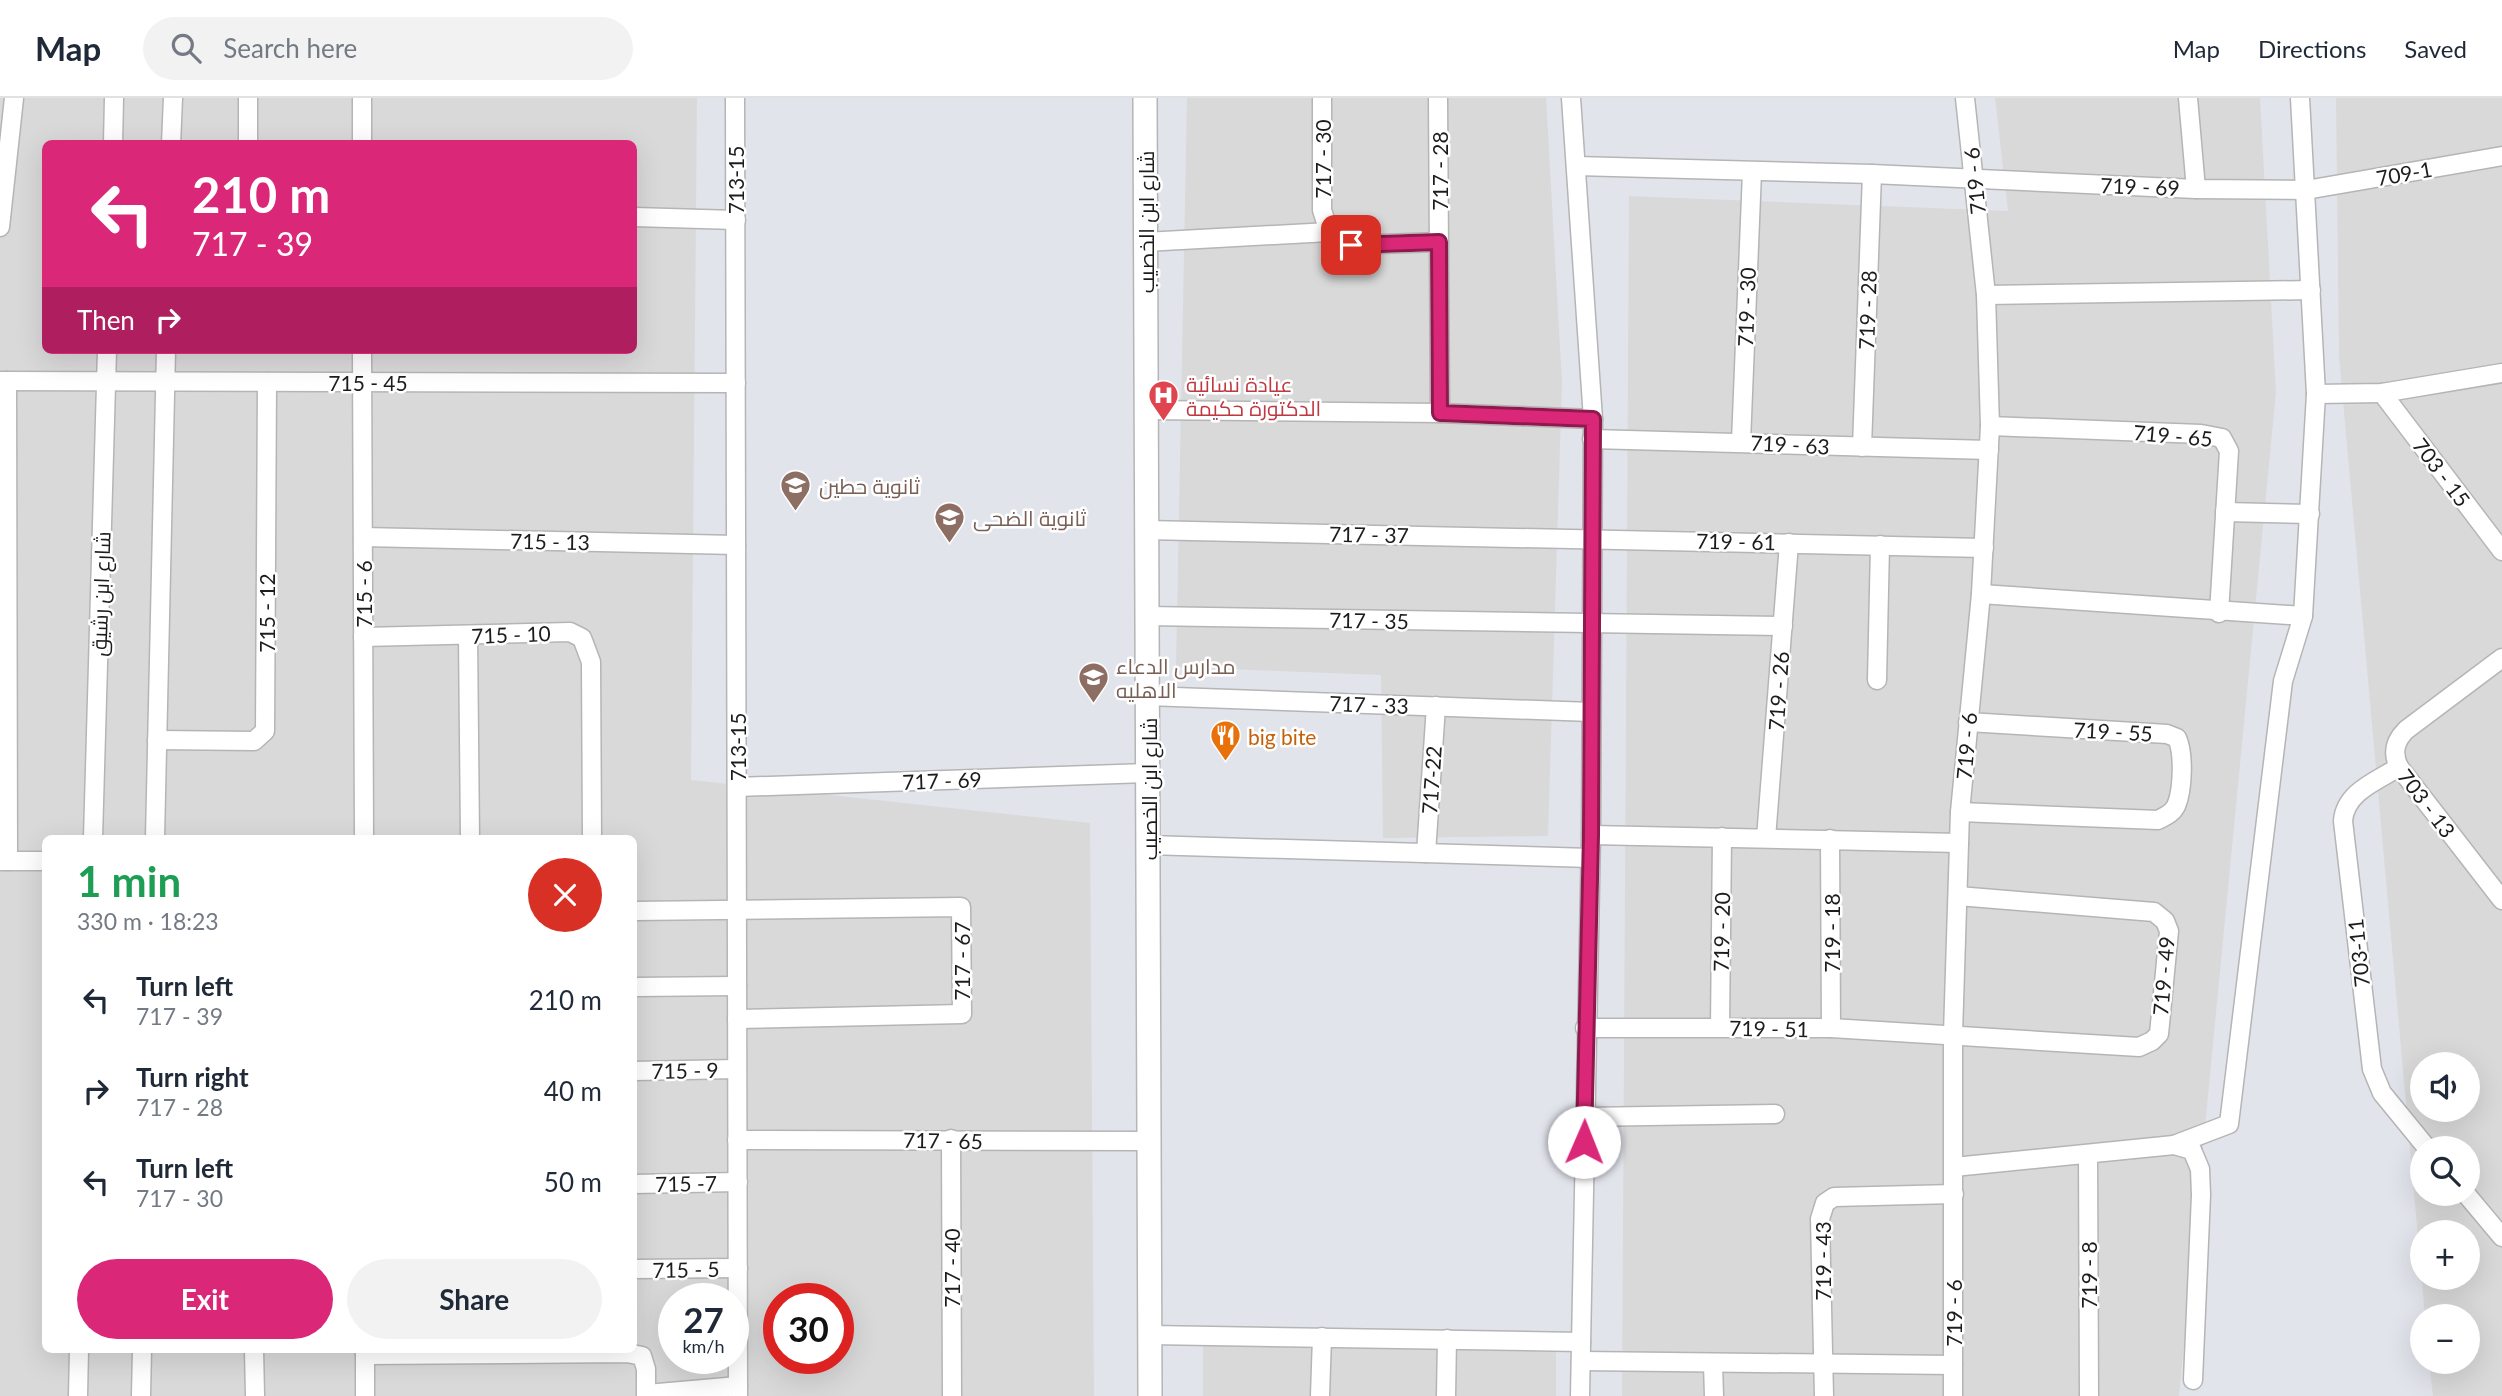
<!DOCTYPE html>
<html lang="en">
<head>
<meta charset="utf-8">
<style>
	:root { --surface:#fff; --page:#f2f2f3; --text:#1f2937; --muted:#747a83; --line:#e0e1e3; --accent:#db2777 }
	body { margin:0; font-family:Lato,Cairo,sans-serif; background:var(--page); color:var(--text); height:100vh; display:flex; flex-direction:column; font-size:26px; white-space:nowrap }
	* { box-sizing:border-box; margin:0 }
	p { font-size:23px; color:var(--muted) }
	.icon { flex:none; width:38px; height:38px; fill:none; stroke:currentColor; stroke-width:2; stroke-linecap:round; stroke-linejoin:round }
	.map { position:relative; flex:1; overflow:hidden }
	.sheet { position:absolute; left:42px; top:737px; width:595px; height:518px; display:flex; flex-direction:column; background:var(--surface); border-radius:10px; box-shadow:0 7px 28px #0002 }
	.sheet>* { flex:none }
	.top-card { position:absolute; left:42px; top:42px; width:595px; height:214px; border-radius:10px; box-shadow:0 7px 28px #0002; background:#db2777; color:#fff; overflow:hidden }
	.tools { position:absolute; left:2410px; top:954px; display:grid; gap:14px }
	.tools a { display:grid; place-items:center; width:70px; height:70px; border-radius:50%; background:var(--surface); box-shadow:0 7px 28px #0002; font-size:35px }
	.speed { position:absolute; left:658px; top:1185px; display:flex; gap:14px; font-size:35px; font-weight:700; text-align:center }
	.speed>* { display:grid; place-content:center; width:91px; height:91px; border-radius:50%; background:var(--surface); box-shadow:0 7px 28px #0002; line-height:1 }
	.speed small { font-size:18px; font-weight:400 }
	.speed .limit { border:10px solid #d22; background:#fff; color:#111 }
	.pin { position:absolute; display:grid; place-items:center; width:60px; height:60px; color:#fff; margin:-30px; border-radius:14px; box-shadow:0 4px 10px #0006 }
	.me { position:absolute; width:77px; margin:-38px; rotate:1deg; stroke-linejoin:round; filter:drop-shadow(0 0 5px #0008) }
	.turn { display:flex; align-items:center; gap:24px; height:147px; padding:0 35px; font-size:32px }
	.turn .icon { width:91px; height:91px; stroke-width:2.5 }
	.turn b { display:block; font-size:49px; line-height:60px }
	.then { display:flex; align-items:center; height:66px; padding:0 35px; background:#0003; gap:14px; font-size:26px }
	.round { display:grid; place-items:center; flex:none; width:74px; height:74px; border-radius:37px; background:var(--page) }
	.summary { display:flex; align-items:center; justify-content:space-between; height:119px; padding:0 35px }
	h1 { font-size:42px; font-weight:700; line-height:52px; color:#1e9e55 }
	.cta { display:flex; gap:14px; margin-top:auto; padding:14px 35px }
	.cta a { flex:1; height:80px; border-radius:42px; background:var(--accent); color:#fff; font-size:28px; font-weight:700; line-height:80px; text-align:center }
	.cta a+a { background:var(--page); color:var(--text) }
	ul { padding:0; list-style:none }
	li { display:flex; align-items:center; gap:21px; height:91px; padding:0 35px }
	li div { flex:1 }
	li b { display:block; font-size:26px }
	li em { font-style:normal }
	header { display:flex; align-items:center; gap:42px; box-sizing:border-box; height:98px; padding:0 35px; background:var(--surface); border-bottom:2px solid var(--line) }
	header strong { font-size:33px }
	nav { display:flex; gap:38px; margin-inline-start:auto; font-size:24px }
	.search { width:490px; height:63px; background:var(--page); display:flex; align-items:center; gap:18px; box-sizing:border-box; padding:0 24px; border-radius:38px; color:var(--muted); font-size:26px }
	.map>svg:first-child { display:block }
	.residential { fill:#d9d9da; fill-rule:evenodd }
	.lines { fill:none; stroke-linecap:round; stroke-linejoin:round }
	.minor-casing { stroke:#b5b5b5; stroke-width:21 }
	.tertiary-casing { stroke:#b5b5b5; stroke-width:26 }
	.minor { stroke:#fff; stroke-width:18 }
	.tertiary { stroke:#fff; stroke-width:23 }
	.route-casing { stroke:#8e194d; stroke-width:18 }
	.route { stroke:#db2777; stroke-width:12 }
	.labels { text-anchor:middle; dominant-baseline:central; stroke-width:5; stroke-linejoin:round; paint-order:stroke }
	.street-label { font-size:21px; fill:#1c1c1c; stroke:#fff }
	.health-label { font-size:21px; fill:#be3a42; stroke:#fff; text-anchor:start }
	.education-label { font-size:21px; fill:#785e54; stroke:#fff; text-anchor:start }
	.food-label { font-size:21px; fill:#c56008; stroke:#fff; text-anchor:start }
</style>
</head>
<body>
<header>
<strong>Map</strong>
<div class="search"><svg class="icon" aria-label="search" viewBox="0 0 24 24"><circle cx="10" cy="10" r="6"/><path d="M15 15l6 6"/></svg>Search here</div>
<nav><a>Map</a><a>Directions</a><a>Saved</a></nav>
</header>
<div class="map">
<svg width="2502" height="1298" viewBox="0 0 2502 1298">
	<rect width="100%" height="100%" fill="#e2e4ec"/>
	<g class="residential">
		<path d="M 0,0 L 697,0 L 691,682 L 1090,725 L 1094,1298 L 0,1298 ZM 46,46 L 634,46 L 634,252 L 46,252 ZM 46,740 L 634,740 L 634,1251 L 46,1251 ZM 674,1200 L 733,1200 L 733,1260 L 674,1260 ZM 779,1200 L 838,1200 L 838,1260 L 779,1260 Z"/>
		<polygon points="1187,0 1546,0 1562,284 1548,738 1383,740 1381,577 1176,569"/>
		<polygon points="1995,0 2260,0 2276,294 2179,1298 1622,1298 1629,98 2008,113"/>
		<path d="M 2336,0 L 2502,0 L 2502,1298 L 2433,1298 L 2429,1264 L 2468,1264 L 2468,1218 L 2425,1218 L 2339,258 ZM 2422,966 L 2468,966 L 2468,1012 L 2422,1012 ZM 2422,1050 L 2468,1050 L 2468,1096 L 2422,1096 ZM 2422,1134 L 2468,1134 L 2468,1180 L 2422,1180 Z"/>
		<polygon points="1203,1247 1556,1254 1556,1298 1203,1298"/>
	</g>
	<g class="lines">
		<defs>
			<g id="minor">
				<polyline points="362,0 362,46"/>
				<polyline points="735,0 738,1298"/>
				<polyline points="1322,0 1322,112 1329,134 1351,147 1439,144"/>
				<polyline points="1438,0 1440,315"/>
				<polyline points="1571,0 1593,321 1591,737 1580,1298"/>
				<polyline points="2188,0 2196,91"/>
				<polyline points="113,46 114,0"/>
				<polyline points="171,46 173,0"/>
				<polyline points="248,46 248,0"/>
				<polyline points="1576,68 1872,76 2196,91 2306,92 2502,58"/>
				<polyline points="634,119 736,122"/>
				<polyline points="0,129 14,0"/>
				<polyline points="1145,144 1329,134"/>
				<polyline points="1986,197 2311,192"/>
				<polyline points="362,252 364,740"/>
				<polyline points="0,283 736,285"/>
				<polyline points="7,283 8,763"/>
				<polyline points="2382,295 2502,453"/>
				<polyline points="2316,296 2382,295 2502,275"/>
				<polyline points="1146,312 1440,315 1593,321"/>
				<polyline points="1990,328 2201,336 2222,340 2229,353 2219,515"/>
				<polyline points="1592,341 1989,352"/>
				<polyline points="1741,344 1752,74"/>
				<polyline points="1862,349 1872,76"/>
				<polyline points="2225,414 2310,416"/>
				<polyline points="1146,432 1984,450"/>
				<polyline points="363,439 736,447"/>
				<polyline points="1981,496 2303,518"/>
				<polyline points="1147,518 1783,528"/>
				<polyline points="468,537 470,740"/>
				<polyline points="363,539 570,534 582,540 591,564 592,740"/>
				<path d="M 2502,560 L 2406,632 C 2395,643 2392,655 2399,669 L 2502,802"/>
				<polyline points="1877,582 1880,447"/>
				<polyline points="1147,598 1591,614"/>
				<polyline points="157,642 254,643 265,633 267,284"/>
				<path d="M 2399,669 C 2377,683 2345,694 2343,723 L 2372,971 L 2382,995 L 2427,1050"/>
				<polyline points="737,689 1147,675"/>
				<path d="M 1960,714 L 2158,722 C 2165,718 2172,716 2176,708 C 2183,692 2184,655 2177,640 L 2167,636 L 1968,624"/>
				<polyline points="1591,737 1959,745"/>
				<polyline points="93,740 107,252"/>
				<polyline points="155,740 166,252"/>
				<polyline points="1766,740 1789,445"/>
				<polyline points="1830,741 1831,930"/>
				<polyline points="1148,747 1590,760"/>
				<polyline points="1426,755 1436,608"/>
				<polyline points="0,763 46,763"/>
				<polyline points="634,813 961,809 962,916 737,921"/>
				<polyline points="634,889 737,888"/>
				<polyline points="1720,929 1722,739"/>
				<polyline points="1585,930 1831,930 2139,949 2152,943 2159,936 2169,833 2165,823 2154,814 1958,798"/>
				<polyline points="634,973 737,971"/>
				<polyline points="1585,1019 1775,1016"/>
				<polyline points="951,1041 952,1298"/>
				<polyline points="737,1042 1149,1043"/>
				<polyline points="2174,1047 2229,1026 2283,583 2303,518 2316,296 2300,0"/>
				<polyline points="2088,1056 2089,1298"/>
				<polyline points="1954,1069 2174,1047 2192,1052 2200,1071 2201,1097 2193,1282"/>
				<polyline points="634,1086 738,1084"/>
				<polyline points="2466,1096 2502,1139"/>
				<polyline points="634,1171 738,1170"/>
				<polyline points="1150,1237 1581,1244"/>
				<polyline points="254,1251 255,1298"/>
				<polyline points="365,1251 365,1298"/>
				<polyline points="365,1257 627,1255 642,1258 646,1271 646,1298"/>
				<polyline points="1581,1263 1953,1267"/>
				<polyline points="1713,1266 1714,1298"/>
				<polyline points="647,1296 738,1288"/>
				<polyline points="78,1298 79,1251"/>
				<polyline points="141,1298 142,1251"/>
				<polyline points="1320,1298 1322,1239"/>
				<polyline points="1446,1298 1447,1241"/>
				<polyline points="1824,1298 1820,1121 1825,1105 1834,1099 1954,1096"/>
				<polyline points="1953,1298 1953,936 1960,714 1981,496 1990,328 1986,197 1965,0"/>
			</g>
			<polyline id="tertiary" points="1145,0 1150,1298"/>
		</defs>
		<use href="#minor" class="minor-casing"/>
		<use href="#tertiary" class="tertiary-casing"/>
		<use href="#minor" class="minor"/>
		<use href="#tertiary" class="tertiary"/>
	</g>
	<g class="lines">
		<defs>
			<polyline id="route" points="1351,147 1439,144 1440,315 1593,321 1591,737 1584,1044"/>
		</defs>
		<use href="#route" class="route-casing"/>
		<use href="#route" class="route"/>
	</g>
	<defs>
		<symbol id="hospital-pin" viewBox="-11 -11 22 30"><path d="M0 17L-7.5 6A9.5 9.5 0 1 1 7.5 6Z" fill="#e0444e" stroke="#fff"/><path d="M-5-5h3v3.5h4V-5h3V5h-3V1.5h-4V5h-3Z" fill="#fff"/></symbol>
		<symbol id="school-pin" viewBox="-11 -11 22 30"><path d="M0 17L-7.5 6A9.5 9.5 0 1 1 7.5 6Z" fill="#8d6e63" stroke="#fff"/><path d="M0-5L7-2L0 1L-7-2ZM-4 1L0 2.5L4 1V4Q0 6-4 4Z" fill="#fff"/></symbol>
		<symbol id="restaurant-pin" viewBox="-11 -11 22 30"><path d="M0 17L-7.5 6A9.5 9.5 0 1 1 7.5 6Z" fill="#e8710a" stroke="#fff"/><path d="M-5-6h1v4h1v-4h1v4h1v-4h1v5L-1.5 .5V6h-2V.5L-5-1ZM5-6V6H3V1.5H1.5Q1.5-4 5-6Z" fill="#fff"/></symbol>
	</defs>
	<g fill-rule="evenodd">
		<use href="#hospital-pin" x="1146" y="280" width="35" height="47"/>
		<use href="#school-pin" x="778" y="370" width="35" height="47"/>
		<use href="#school-pin" x="932" y="402" width="35" height="47"/>
		<use href="#school-pin" x="1076" y="562" width="35" height="47"/>
		<use href="#restaurant-pin" x="1208" y="620" width="35" height="47"/>
	</g>
	<g class="labels">
		<g class="street-label">
			<text transform="translate(1322 61) rotate(-90)">717 - 30</text>
			<text transform="translate(1439 73) rotate(-90)">717 - 28</text>
			<text transform="translate(2404 75) rotate(-10)">709-1</text>
			<text transform="translate(735 82) rotate(-90)">713-15</text>
			<text transform="translate(1974 83) rotate(-96)">719 - 6</text>
			<text transform="translate(2140 88) rotate(2)">719 - 69</text>
			<text transform="translate(1145 124) rotate(-90)">شارع ابن الخصيب</text>
			<text transform="translate(1746 209) rotate(-88)">719 - 30</text>
			<text transform="translate(1867 212) rotate(-88)">719 - 28</text>
			<text x="368" y="284">715 - 45</text>
			<text transform="translate(2173 337) rotate(5)">719 - 65</text>
			<text transform="translate(1790 346) rotate(3)">719 - 63</text>
			<text transform="translate(2442 374) rotate(53)">703 - 15</text>
			<text transform="translate(1369 436) rotate(1)">717 - 37</text>
			<text transform="translate(550 443) rotate(1)">715 - 13</text>
			<text transform="translate(1736 443) rotate(1)">719 - 61</text>
			<text transform="translate(100 496) rotate(-88)">شارع ابن رشيق</text>
			<text transform="translate(363 496) rotate(-90)">715 - 6</text>
			<text transform="translate(266 515) rotate(-90)">715 - 12</text>
			<text transform="translate(1369 522) rotate(1)">717 - 35</text>
			<text transform="translate(511 536) rotate(-2)">715 - 10</text>
			<text transform="translate(1778 593) rotate(-86)">719 - 26</text>
			<text transform="translate(1369 606) rotate(2)">717 - 33</text>
			<text transform="translate(2113 633) rotate(3)">719 - 55</text>
			<text transform="translate(1966 648) rotate(-85)">719 - 6</text>
			<text transform="translate(737 649) rotate(-90)">713-15</text>
			<text transform="translate(942 682) rotate(-2)">717 - 69</text>
			<text transform="translate(1431 682) rotate(-86)">717-22</text>
			<text transform="translate(1148 691) rotate(-90)">شارع ابن الخصيب</text>
			<text transform="translate(2427 705) rotate(53)">703 - 13</text>
			<text transform="translate(1721 834) rotate(-89)">719 - 20</text>
			<text transform="translate(1831 835) rotate(-90)">719 - 18</text>
			<text transform="translate(2358 855) rotate(-96)">703-11</text>
			<text transform="translate(961 863) rotate(-90)">717 - 67</text>
			<text transform="translate(2163 878) rotate(-85)">719 - 49</text>
			<text transform="translate(1769 930) rotate(1)">719 - 51</text>
			<text transform="translate(685 972) rotate(-1)">715 - 9</text>
			<text transform="translate(943 1042) rotate(1)">717 - 65</text>
			<text transform="translate(686 1085) rotate(-1)">715 -7</text>
			<text transform="translate(1822 1163) rotate(-90)">719 - 43</text>
			<text transform="translate(951 1170) rotate(-90)">717 - 40</text>
			<text transform="translate(686 1171) rotate(-1)">715 - 5</text>
			<text transform="translate(2088 1177) rotate(-90)">719 - 8</text>
			<text transform="translate(1953 1215) rotate(-90)">719 - 6</text>
		</g>
		<g class="health-label">
			<text x="1186" y="285">عيادة نسائية<tspan x="1186" dy="24">الدكتورة حكيمة</tspan></text>
		</g>
		<g class="education-label">
			<text x="819" y="387">ثانوية حطين</text>
			<text x="973" y="419">ثانوية الضحى</text>
			<text x="1116" y="567">مدارس الدعاء<tspan x="1116" dy="24">الاهليه</tspan></text>
		</g>
		<g class="food-label">
			<text x="1248" y="638">big bite</text>
		</g>
	</g>
</svg>
<div class="tools">
<a><svg class="icon" aria-label="sound" viewBox="0 0 24 24"><path d="M4 9h4l5-4v14l-5-4H4zM17 9q2 3 0 6"/></svg></a>
<a><svg class="icon" aria-label="search" viewBox="0 0 24 24"><circle cx="10" cy="10" r="6"/><path d="M15 15l6 6"/></svg></a>
<a>+</a>
<a>−</a>
</div>
<div class="speed"><div>27<small>km/h</small></div><div class="limit">30</div></div>
<div class="pin" style="left:1351px;top:147px;background:#d93025"><svg class="icon" aria-label="arrive" viewBox="0 0 24 24"><path d="M6 21V4h12l-3 4 3 4H6"/></svg></div>
<svg class="me" style="left:1584px;top:1044px" viewBox="-20 -20 40 40"><circle r="19" fill="#fff"/><path d="M0-13L10 11 0 6-10 11z" fill="#db2777"/></svg>
<div class="top-card">
<div class="turn"><svg class="icon" aria-label="left" viewBox="0 0 24 24"><path d="M17 20v-9H6M10 6l-5 5 5 5"/></svg><div><b>210 m</b>717 - 39</div></div>
<div class="then">Then<svg class="icon" aria-label="right" viewBox="0 0 24 24"><path d="M7 20v-9h11M14 6l5 5-5 5"/></svg></div>
</div>
<section class="sheet">
<div class="summary"><div><h1>1 min</h1><p>330 m · 18:23</p></div><a class="round" style="background:#d93025;color:#fff"><svg class="icon" aria-label="close" viewBox="0 0 24 24"><path d="M6 6l12 12M18 6L6 18"/></svg></a></div>
<ul>
<li><svg class="icon" aria-label="left" viewBox="0 0 24 24"><path d="M17 20v-9H6M10 6l-5 5 5 5"/></svg><div><b>Turn left</b><p>717 - 39</p></div><em>210 m</em></li>
<li><svg class="icon" aria-label="right" viewBox="0 0 24 24"><path d="M7 20v-9h11M14 6l5 5-5 5"/></svg><div><b>Turn right</b><p>717 - 28</p></div><em>40 m</em></li>
<li><svg class="icon" aria-label="left" viewBox="0 0 24 24"><path d="M17 20v-9H6M10 6l-5 5 5 5"/></svg><div><b>Turn left</b><p>717 - 30</p></div><em>50 m</em></li>
</ul>
<div class="cta"><a>Exit</a><a>Share</a></div>
</section>
</div>
</body>
</html>
